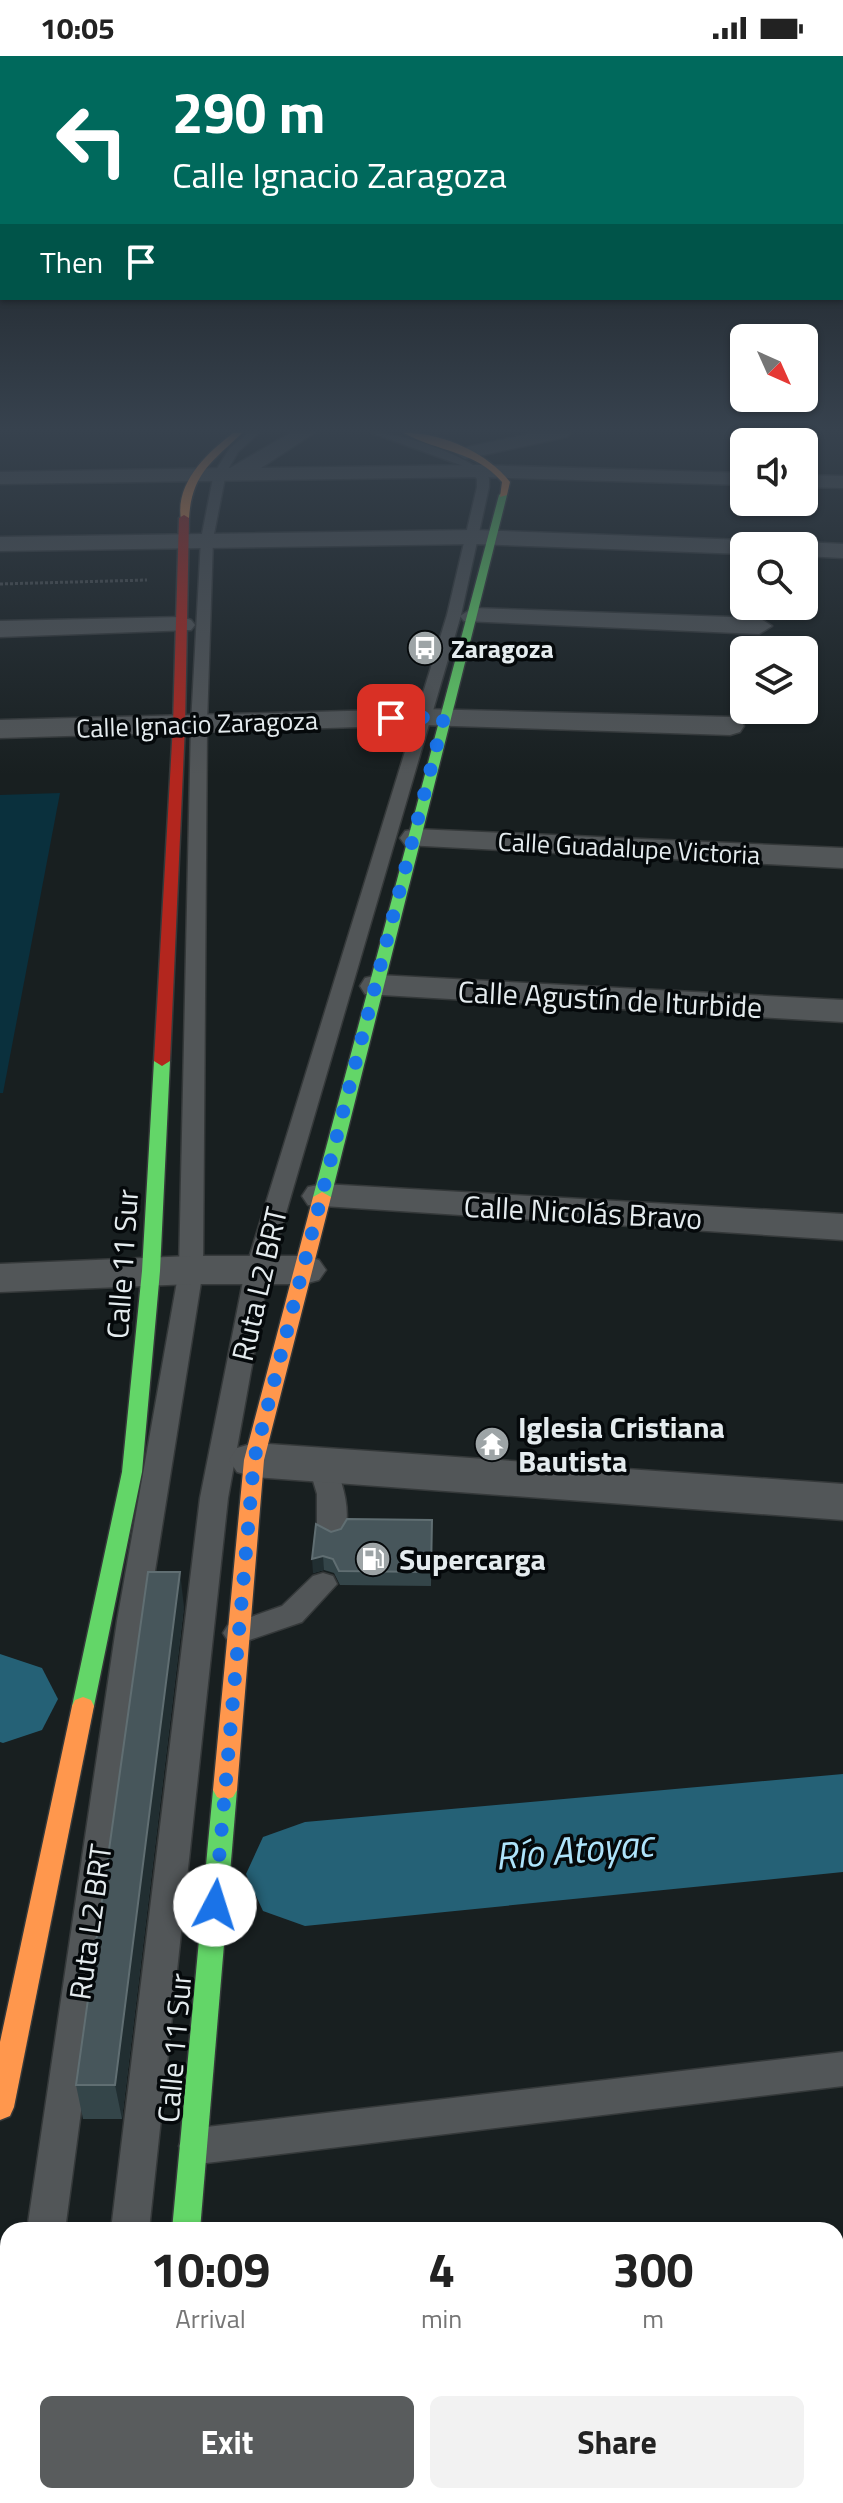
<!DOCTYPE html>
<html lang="en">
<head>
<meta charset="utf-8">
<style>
	:root { --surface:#fff; --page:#f2f2f2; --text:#222; --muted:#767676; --accent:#595c5d }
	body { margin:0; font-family:"Titillium Web",sans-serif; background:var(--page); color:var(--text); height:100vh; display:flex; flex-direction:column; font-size:30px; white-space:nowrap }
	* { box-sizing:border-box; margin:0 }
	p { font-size:26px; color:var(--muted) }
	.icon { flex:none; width:44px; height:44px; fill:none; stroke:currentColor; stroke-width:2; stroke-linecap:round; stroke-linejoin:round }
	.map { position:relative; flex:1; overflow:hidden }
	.side { position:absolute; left:0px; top:2166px; width:844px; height:282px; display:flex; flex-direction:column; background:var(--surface); border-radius:24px 24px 0 0; box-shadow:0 2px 6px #0004 }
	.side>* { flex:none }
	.top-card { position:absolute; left:0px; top:0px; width:844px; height:244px; box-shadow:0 2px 6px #0004; background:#00695c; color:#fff; overflow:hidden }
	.needle { width:52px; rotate:135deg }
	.controls { position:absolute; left:730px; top:268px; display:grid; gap:16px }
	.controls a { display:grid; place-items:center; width:88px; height:88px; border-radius:12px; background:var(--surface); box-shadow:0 2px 6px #0004; font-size:40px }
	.pin { position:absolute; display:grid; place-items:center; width:68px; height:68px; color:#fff; margin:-34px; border-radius:16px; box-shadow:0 4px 12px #0006 }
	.me { position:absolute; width:88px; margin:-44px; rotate:5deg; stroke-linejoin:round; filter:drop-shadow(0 0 6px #0008) }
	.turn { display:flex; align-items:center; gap:28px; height:168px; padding:0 40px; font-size:36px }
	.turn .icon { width:104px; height:104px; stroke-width:2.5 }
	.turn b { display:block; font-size:56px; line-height:68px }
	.then { display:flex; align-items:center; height:76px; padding:0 40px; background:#0003; gap:16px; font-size:30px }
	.eta { display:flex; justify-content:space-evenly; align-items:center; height:136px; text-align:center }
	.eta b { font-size:48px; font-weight:700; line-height:56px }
	.action { display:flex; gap:16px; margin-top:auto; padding:16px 40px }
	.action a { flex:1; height:92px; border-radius:12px; background:var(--accent); color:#fff; font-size:32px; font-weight:700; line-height:92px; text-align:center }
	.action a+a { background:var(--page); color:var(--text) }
	.status { display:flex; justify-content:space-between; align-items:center; height:56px; padding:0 40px; background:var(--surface); direction:ltr }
	.status svg { height:22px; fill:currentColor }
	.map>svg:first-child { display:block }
	.green { fill:#0a303d }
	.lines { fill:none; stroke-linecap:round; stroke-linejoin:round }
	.river { fill:#256176; fill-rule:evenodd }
	.lane-casing { stroke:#35393a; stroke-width:3 }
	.street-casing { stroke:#35393a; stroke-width:3 }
	.fast-casing { stroke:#35393a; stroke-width:3 }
	.slow-casing { stroke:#35393a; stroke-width:3 }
	.jam-casing { stroke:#35393a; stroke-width:3 }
	.path-far1 { stroke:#4e5254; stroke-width:3; stroke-dasharray:3 2; stroke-linecap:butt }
	.path { stroke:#4e5254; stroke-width:8; stroke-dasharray:10 6; stroke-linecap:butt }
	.lane { fill:#525658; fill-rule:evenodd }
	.street { fill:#525658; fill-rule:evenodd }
	.fast { fill:#63d668; fill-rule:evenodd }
	.slow { fill:#ff974d; fill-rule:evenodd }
	.jam { fill:#b3261e; fill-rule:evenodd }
	.wall { fill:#344549 }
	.shaded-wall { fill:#212e31 }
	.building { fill:#47565b; stroke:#606e72; stroke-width:2 }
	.route { stroke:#1a73e8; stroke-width:14; stroke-dasharray:0 25.2 }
	.labels { text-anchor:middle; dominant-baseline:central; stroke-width:7; stroke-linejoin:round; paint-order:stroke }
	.far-poi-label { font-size:26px; font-weight:bold; fill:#e4ebee; stroke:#05090b; text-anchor:start }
	.far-street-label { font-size:26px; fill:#e4ebee; stroke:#05090b }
	.street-label { font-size:30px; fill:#e4ebee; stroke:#05090b }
	.poi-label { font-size:30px; font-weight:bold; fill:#e4ebee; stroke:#05090b; text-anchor:start }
	.near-water-label { font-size:38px; font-style:italic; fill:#aee3fa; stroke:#05090b }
</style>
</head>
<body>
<div class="status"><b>10:05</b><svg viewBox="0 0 49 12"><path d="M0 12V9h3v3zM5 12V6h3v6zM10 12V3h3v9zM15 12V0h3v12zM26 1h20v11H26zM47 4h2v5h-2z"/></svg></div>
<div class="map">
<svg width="843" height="2447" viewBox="0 0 843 2447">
	<rect width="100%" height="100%" fill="#181f20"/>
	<polygon class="green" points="60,737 3,1037 0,1037 0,739"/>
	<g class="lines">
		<g class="river">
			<polygon points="0,1598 42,1612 58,1643 42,1674 3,1687 0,1686"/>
			<polygon points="843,1718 843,1816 305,1870 263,1855 246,1818 263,1781 305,1766"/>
		</g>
		<defs>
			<g id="lane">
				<polygon points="248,377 259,377 238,396 226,417 213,483 207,668 203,1214 147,1565 65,2174 27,2174 117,1565 179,1214 191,668 201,483 214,417 230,392"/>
				<path d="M 372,377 C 402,377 469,399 489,422 L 489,431 L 461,559 L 269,1215 L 228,1442 L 149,2174 L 111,2174 L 200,1442 L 245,1215 L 447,559 L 477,431 L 477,423 L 466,411 Z"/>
				<path d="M 321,1399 L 330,1401 C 343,1422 354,1462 341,1484 L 331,1487 L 321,1484 L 317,1477 L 317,1438 L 308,1408 L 312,1401 Z"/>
				<polygon points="323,1517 333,1520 337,1528 302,1566 238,1588 228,1585 223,1577 228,1569 282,1550 313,1520"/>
				<polygon points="843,1996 843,2030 198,2108 185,2103 179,2090 185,2077 198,2072"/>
				<polygon points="8,2419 8,2440 30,2440 29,2447 0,2447 0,2422"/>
				<polygon points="78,2440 120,2440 119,2447 77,2447"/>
			</g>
			<g id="street">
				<polygon points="290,377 314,377 261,412 479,409 744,417 744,429 479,421 0,428 0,416 230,412"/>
				<polygon points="532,377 570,377 567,381 465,403 455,397 458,393"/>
				<polygon points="804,419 843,420 843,432 804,431"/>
				<polygon points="474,474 744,484 755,490 744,490 744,498 474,488 0,495 0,481"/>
				<polygon points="804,486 843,488 843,502 804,500 804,490 794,490"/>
				<polygon points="473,552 759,562 772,570 759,578 464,565 460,560"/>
				<polygon points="182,561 191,564 195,569 191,574 0,581 0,565"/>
				<polygon points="423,653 730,661 740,664 744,670 740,676 730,679 423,669 0,682 0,664"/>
				<polygon points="416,773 843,792 843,812 405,789 400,782 405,775"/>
				<polygon points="378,919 843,944 843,966 365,938 360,930 365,922"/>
				<polygon points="323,1128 843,1158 843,1184 308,1149 302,1140 308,1131"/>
				<polygon points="191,1200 304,1200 319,1204 326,1214 319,1224 304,1228 191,1228 0,1236 0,1208"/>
				<polygon points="254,1387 843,1428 843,1464 254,1421 237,1416 229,1404 237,1392"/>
			</g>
			<g id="fast">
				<polygon points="503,436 507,439 331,1141 322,1146 316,1145 313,1141 499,439"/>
				<polygon points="162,1000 170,1005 160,1215 142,1416 94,1650 91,1656 83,1659 75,1656 72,1650 122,1416 142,1215 154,1005"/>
				<polygon points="225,1724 233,1727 237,1734 200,2174 172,2174 213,1734 217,1727"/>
				<polygon points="147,2440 179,2440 178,2447 146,2447"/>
			</g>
			<g id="slow">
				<path d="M 233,377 L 242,377 C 212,406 192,417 189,462 L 181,464 C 175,427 206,398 233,377 Z"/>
				<path d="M 404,377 C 441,376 488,397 510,426 L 507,439 L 500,441 L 502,426 C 475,394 437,396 404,377 Z"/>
				<polygon points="322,1136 331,1141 264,1404 237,1734 233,1741 225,1744 217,1741 213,1734 244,1404 313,1141"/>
				<polygon points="83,1641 91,1644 94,1650 14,2051 10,2060 0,2064 0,1986 72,1650 75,1644"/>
			</g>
			<polygon id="jam" points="184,459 189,462 185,669 170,1005 162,1010 154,1005 173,669 179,462"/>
		</defs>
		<use href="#lane" class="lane-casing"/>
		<use href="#street" class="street-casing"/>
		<use href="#fast" class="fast-casing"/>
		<use href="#slow" class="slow-casing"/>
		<use href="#jam" class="jam-casing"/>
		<polyline class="path-far1" points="0,528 147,524"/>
		<polyline class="path" points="0,2222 5,2188"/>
		<use href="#lane" class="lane"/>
		<use href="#street" class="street"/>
		<use href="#fast" class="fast"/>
		<use href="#slow" class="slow"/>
		<use href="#jam" class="jam"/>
	</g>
	<g class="wall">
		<polygon points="432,1464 431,1530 340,1529 334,1517 324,1514 313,1517 331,1476"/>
		<polygon points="184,1551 122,2063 83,2063 76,2029"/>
	</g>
	<g class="shaded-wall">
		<polygon points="323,1500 324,1514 313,1517 312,1503"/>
		<polygon points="180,1516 184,1551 122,2063 115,2029"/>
	</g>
	<g class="building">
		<polygon points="347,1463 432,1464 431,1516 339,1515 333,1503 323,1500 312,1503 316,1468 331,1476 341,1473"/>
		<polygon points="148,1516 180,1516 115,2029 76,2029"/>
	</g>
	<linearGradient id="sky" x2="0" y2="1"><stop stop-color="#0d1112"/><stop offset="0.52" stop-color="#37424e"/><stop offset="1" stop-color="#37424e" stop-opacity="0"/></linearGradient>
	<rect width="843" height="719" fill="url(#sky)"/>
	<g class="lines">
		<polyline class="route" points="215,1849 254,1404 444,661 391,662"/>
	</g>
	<defs>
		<symbol id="bus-disc" viewBox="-11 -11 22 22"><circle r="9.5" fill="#9da4a6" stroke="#05090b"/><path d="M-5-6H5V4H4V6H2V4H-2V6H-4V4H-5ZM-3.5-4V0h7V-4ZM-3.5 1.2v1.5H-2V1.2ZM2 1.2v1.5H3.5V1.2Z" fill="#fff"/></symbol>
		<symbol id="temple-disc" viewBox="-11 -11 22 22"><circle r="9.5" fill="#9da4a6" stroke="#05090b"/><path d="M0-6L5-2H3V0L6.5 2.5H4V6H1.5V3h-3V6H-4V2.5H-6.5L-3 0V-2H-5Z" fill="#fff"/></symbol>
		<symbol id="fuel-disc" viewBox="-11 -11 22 22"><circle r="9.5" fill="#9da4a6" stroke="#05090b"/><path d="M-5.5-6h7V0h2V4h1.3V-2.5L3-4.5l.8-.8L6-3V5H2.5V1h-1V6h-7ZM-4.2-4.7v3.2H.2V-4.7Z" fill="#fff"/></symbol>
	</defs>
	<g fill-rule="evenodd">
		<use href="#bus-disc" x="405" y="572" width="40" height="40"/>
		<use href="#temple-disc" x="472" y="1368" width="40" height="40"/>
		<use href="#fuel-disc" x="353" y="1483" width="40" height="40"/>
	</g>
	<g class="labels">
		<g class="far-poi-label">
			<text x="451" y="592">Zaragoza</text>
		</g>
		<g class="far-street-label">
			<text transform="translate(197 668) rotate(-2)">Calle Ignacio Zaragoza</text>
			<text transform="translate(629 792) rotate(3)">Calle Guadalupe Victoria</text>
		</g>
		<g class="street-label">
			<text transform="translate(610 943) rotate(3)">Calle Agustín de Iturbide</text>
			<text transform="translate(583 1156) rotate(3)">Calle Nicolás Bravo</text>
			<text transform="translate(122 1208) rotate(-86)">Calle 11 Sur</text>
			<text transform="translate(259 1228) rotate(-77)">Ruta L2 BRT</text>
			<text transform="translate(90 1866) rotate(-82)">Ruta L2 BRT</text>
			<text transform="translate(174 1992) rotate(-85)">Calle 11 Sur</text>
		</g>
		<g class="poi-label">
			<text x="518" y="1371">Iglesia Cristiana<tspan x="518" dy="34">Bautista</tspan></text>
			<text x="399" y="1503">Supercarga</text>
		</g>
		<g class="near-water-label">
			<text transform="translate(574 1793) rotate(-5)">Río Atoyac</text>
		</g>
	</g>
</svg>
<div class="controls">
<a><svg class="needle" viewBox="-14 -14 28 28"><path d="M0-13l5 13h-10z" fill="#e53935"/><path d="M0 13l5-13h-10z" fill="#767676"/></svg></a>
<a><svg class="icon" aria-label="sound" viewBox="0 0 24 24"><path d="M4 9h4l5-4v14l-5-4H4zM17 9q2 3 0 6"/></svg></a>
<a><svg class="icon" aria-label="search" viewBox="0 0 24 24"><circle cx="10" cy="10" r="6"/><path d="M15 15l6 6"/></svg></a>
<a><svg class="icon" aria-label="layers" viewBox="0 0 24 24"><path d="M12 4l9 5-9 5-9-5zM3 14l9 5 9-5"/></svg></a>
</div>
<div class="pin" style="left:391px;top:662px;background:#d93025"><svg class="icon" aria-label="arrive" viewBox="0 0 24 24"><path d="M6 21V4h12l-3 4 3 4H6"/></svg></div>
<svg class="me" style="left:215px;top:1849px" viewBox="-20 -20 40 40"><circle r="19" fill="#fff"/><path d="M0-13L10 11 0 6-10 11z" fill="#1a73e8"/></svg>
<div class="top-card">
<div class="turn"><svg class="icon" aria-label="left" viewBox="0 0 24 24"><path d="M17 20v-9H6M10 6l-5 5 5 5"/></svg><div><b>290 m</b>Calle Ignacio Zaragoza</div></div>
<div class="then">Then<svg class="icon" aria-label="arrive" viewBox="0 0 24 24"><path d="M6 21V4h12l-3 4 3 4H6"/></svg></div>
</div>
<section class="side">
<div class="eta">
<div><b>10:09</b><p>Arrival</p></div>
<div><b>4</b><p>min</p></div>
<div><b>300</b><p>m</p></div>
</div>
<div class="action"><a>Exit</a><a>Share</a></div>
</section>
</div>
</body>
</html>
